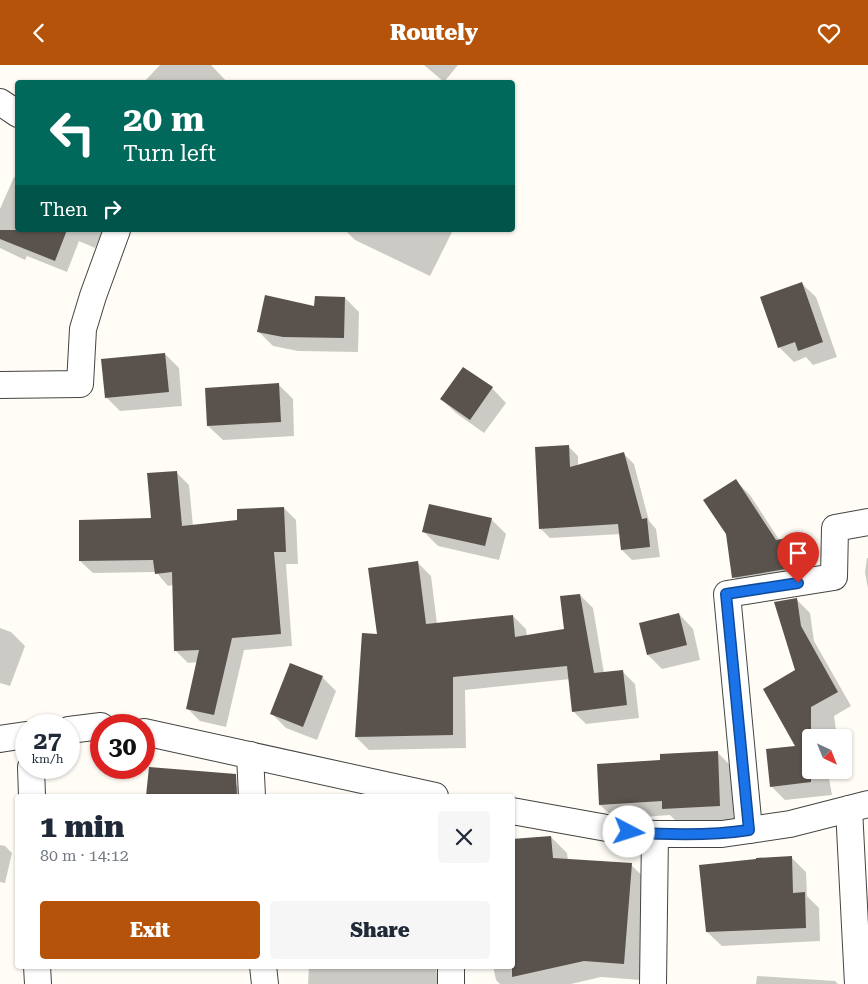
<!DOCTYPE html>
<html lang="en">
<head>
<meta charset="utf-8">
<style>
	:root { --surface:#fff; --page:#f6f6f7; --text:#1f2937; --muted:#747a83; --accent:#b45309 }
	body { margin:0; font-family:"Roboto Serif",serif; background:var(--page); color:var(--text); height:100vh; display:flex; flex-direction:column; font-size:19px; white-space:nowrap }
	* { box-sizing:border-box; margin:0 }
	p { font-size:16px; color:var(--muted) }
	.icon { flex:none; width:28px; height:28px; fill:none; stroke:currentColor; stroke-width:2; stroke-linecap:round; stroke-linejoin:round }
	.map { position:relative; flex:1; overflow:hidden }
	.side { position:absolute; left:15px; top:729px; width:500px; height:175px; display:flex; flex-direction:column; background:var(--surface); border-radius:5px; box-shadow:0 1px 4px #0004 }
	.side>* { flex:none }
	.banner { position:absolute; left:15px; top:15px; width:500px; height:152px; border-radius:5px; box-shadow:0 1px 4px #0004; background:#00695c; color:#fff; overflow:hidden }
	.needle { width:32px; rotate:137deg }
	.controls { position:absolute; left:802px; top:664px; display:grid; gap:10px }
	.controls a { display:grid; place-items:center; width:50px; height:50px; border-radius:5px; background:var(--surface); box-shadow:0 1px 4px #0004; font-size:25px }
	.speed { position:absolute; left:15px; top:649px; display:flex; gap:10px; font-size:25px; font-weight:700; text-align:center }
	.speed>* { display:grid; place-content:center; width:65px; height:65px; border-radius:50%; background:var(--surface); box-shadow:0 1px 4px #0004; line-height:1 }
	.speed small { font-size:12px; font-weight:400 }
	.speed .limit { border:8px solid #d22; background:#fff; color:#111 }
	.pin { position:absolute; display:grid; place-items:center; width:42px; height:42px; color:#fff; margin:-51px -21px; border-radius:50% 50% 50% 0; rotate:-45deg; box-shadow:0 0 5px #0007 }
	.pin .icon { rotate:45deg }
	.me { position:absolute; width:55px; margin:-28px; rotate:95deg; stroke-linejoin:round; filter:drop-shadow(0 0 4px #0008) }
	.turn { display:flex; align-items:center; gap:18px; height:105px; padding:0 25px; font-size:22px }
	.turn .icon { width:65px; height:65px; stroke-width:2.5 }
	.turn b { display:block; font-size:35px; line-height:42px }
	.then { display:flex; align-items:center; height:48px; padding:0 25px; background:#0003; gap:10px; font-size:19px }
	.round { display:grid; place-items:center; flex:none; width:52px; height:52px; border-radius:5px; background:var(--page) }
	.overview { display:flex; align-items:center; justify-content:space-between; height:85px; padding:0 25px }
	h1 { font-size:30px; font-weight:800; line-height:38px }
	.primary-button { display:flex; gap:10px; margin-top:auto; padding:10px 25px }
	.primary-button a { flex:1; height:58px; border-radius:5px; background:var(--accent); color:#fff; font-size:20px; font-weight:800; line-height:58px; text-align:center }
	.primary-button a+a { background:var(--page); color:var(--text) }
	header { display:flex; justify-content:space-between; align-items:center; height:65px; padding:0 25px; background:var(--accent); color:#fff; font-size:22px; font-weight:800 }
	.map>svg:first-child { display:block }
	.shadow { fill:#0003 }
	.building { fill:#5a524d }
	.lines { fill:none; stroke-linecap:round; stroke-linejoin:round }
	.street-casing { stroke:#444; stroke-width:28 }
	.street { stroke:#fff; stroke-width:26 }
	.route-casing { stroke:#114b97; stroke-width:12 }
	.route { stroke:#1a73e8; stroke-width:9 }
</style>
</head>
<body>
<header><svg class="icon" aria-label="back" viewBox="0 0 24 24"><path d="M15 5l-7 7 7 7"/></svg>Routely<svg class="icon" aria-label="heart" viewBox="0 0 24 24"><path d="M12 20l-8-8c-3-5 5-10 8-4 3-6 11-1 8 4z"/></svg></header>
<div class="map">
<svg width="868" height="919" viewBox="0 0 868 919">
	<rect width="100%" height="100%" fill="#fffdf5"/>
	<g class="shadow">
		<polygon points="160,0 211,0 228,18 143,18"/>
		<polygon points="424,0 458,0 444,17"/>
		<polygon points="14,112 18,114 18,165 103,165 95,183 79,176 67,207 27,191 25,195 0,183 0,144"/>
		<polygon points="345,165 453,165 430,211 355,175"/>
		<polygon points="801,218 816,232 837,292 813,300 806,292 794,297 780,283 761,233"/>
		<polygon points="345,233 359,247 358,287 298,286 273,281 258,266 315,242"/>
		<polygon points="165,289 179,303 182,341 120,346 106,332"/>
		<polygon points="278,319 293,334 294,371 223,375 208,361"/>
		<polygon points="492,323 506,338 484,368 456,348 441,334"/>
		<polygon points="568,381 578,391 578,401 624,389 634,399 649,456 656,464 660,492 632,495 622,485 621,469 550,473 540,463"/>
		<polygon points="176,407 189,420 193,461 239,456 284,443 296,455 298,499 286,499 292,581 244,585 226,662 200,656 188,644 198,597 188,598 175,585 173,520 168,521 156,507 93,508 80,496 152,454"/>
		<polygon points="735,415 750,430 780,476 787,475 801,489 806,518 748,527 734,512"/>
		<polygon points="491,454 506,469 499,495 438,481 424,467"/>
		<polygon points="867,493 868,493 868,524 865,507"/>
		<polygon points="418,498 431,511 437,559 513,551 526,564 527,572 565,565 580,530 593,543 604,608 622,606 635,619 639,653 586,659 573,646 570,614 465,625 466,683 369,685 356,672 378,570"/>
		<polygon points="796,534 810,548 814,576 851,641 834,651 837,672 811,672 811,705 841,705 842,711 829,713 832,730 785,735 772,722 767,685 797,682"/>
		<polygon points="679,549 693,564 700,595 662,604 648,590"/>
		<polygon points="0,563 11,567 25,581 10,621 0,618"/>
		<polygon points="322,612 336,626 317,675 286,663 272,649"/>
		<polygon points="717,687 732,702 734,755 678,758 670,750 615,754 600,740 661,696"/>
		<polygon points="174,706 226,710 240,724 239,731 177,731"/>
		<polygon points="551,772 567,788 568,795 631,800 648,816 640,915 601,912 571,919 500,919 496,915 493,901 512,901"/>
		<polygon points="0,780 5,781 12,788 5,818 0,817"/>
		<polygon points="792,793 806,807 807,831 819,843 820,876 722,881 707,867"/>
		<polygon points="309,901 436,901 437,912 440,916 441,919 308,919"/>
		<polygon points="757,911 835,916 838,919 756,919"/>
	</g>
	<g class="building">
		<polygon points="0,165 67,165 55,196 0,174"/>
		<polygon points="802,217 823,277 798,286 795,277 778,283 760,232"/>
		<polygon points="265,230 314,241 315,231 345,232 344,273 283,272 257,267"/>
		<polygon points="165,288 169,327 105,333 101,294"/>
		<polygon points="463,302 493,322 470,355 440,334"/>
		<polygon points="279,318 281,357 207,361 205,323"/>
		<polygon points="569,380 570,402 624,387 642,454 647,453 650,482 621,485 618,459 539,464 535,382"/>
		<polygon points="177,406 182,461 237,455 237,444 284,442 286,487 274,487 281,569 232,573 214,650 186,644 199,585 174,586 172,507 155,509 153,495 79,496 79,455 151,453 147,408"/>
		<polygon points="736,414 776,475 787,473 792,503 732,513 726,469 703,435"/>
		<polygon points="429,439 492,453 485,481 422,467"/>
		<polygon points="418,496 426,559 513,550 515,572 564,564 560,531 580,529 594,608 623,605 627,640 572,647 567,601 453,612 453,670 355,672 362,568 377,569 368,503"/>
		<polygon points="797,533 801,561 838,627 811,642 811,717 770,722 766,684 795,681 763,624 795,605 774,537"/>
		<polygon points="679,548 687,580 647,590 639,558"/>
		<polygon points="290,598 323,611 303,662 270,649"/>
		<polygon points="718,686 720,741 662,744 662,736 599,740 597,699 660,695 660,689"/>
		<polygon points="149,702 236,709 237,731 146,731"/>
		<polygon points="551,771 553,793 632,798 624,899 584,896 512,912 512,774"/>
		<polygon points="792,791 793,828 805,827 806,863 706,867 699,800 756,794 756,793"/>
	</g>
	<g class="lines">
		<defs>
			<g id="street">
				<polyline points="0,37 18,49"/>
				<polyline points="0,320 80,319 83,264 93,231 117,165"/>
				<polyline points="69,665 101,661"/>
				<polyline points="144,667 435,731"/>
				<polyline points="0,674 26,670"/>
				<polyline points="250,690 252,731"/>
				<polyline points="31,702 32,731"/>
				<polyline points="849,744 858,919"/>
				<polyline points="512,746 629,767 655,769 722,769 790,759 868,739"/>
				<polyline points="749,765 727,529 834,512 835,463 868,457"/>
				<polyline points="37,901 38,919"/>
				<polyline points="263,901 265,919"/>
				<polyline points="451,919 451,901"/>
				<polyline points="653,919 655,769"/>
			</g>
		</defs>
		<use href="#street" class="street-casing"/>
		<use href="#street" class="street"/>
	</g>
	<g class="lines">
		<defs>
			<path id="route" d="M 629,767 C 669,770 709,771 749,765 L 726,529 L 798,518"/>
		</defs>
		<use href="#route" class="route-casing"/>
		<use href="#route" class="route"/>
	</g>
</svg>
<div class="controls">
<a><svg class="needle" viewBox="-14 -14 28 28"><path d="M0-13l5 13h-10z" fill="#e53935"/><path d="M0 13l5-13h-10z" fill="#747a83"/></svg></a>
</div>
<div class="speed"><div>27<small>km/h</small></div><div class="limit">30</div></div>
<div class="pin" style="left:798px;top:518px;background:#d93025"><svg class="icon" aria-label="arrive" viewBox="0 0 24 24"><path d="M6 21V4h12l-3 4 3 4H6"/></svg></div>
<svg class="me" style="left:629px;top:767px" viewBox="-20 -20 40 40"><circle r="19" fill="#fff"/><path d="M0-13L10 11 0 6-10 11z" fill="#1a73e8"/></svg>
<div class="banner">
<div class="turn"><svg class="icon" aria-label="left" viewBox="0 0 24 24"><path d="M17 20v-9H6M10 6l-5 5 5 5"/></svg><div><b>20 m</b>Turn left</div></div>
<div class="then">Then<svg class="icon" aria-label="right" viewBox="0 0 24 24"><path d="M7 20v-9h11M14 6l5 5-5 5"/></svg></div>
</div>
<section class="side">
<div class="overview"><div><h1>1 min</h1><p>80 m · 14:12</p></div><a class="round"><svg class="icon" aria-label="close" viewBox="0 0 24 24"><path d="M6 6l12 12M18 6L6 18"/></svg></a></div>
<div class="primary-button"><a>Exit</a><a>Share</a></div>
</section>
</div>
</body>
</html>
